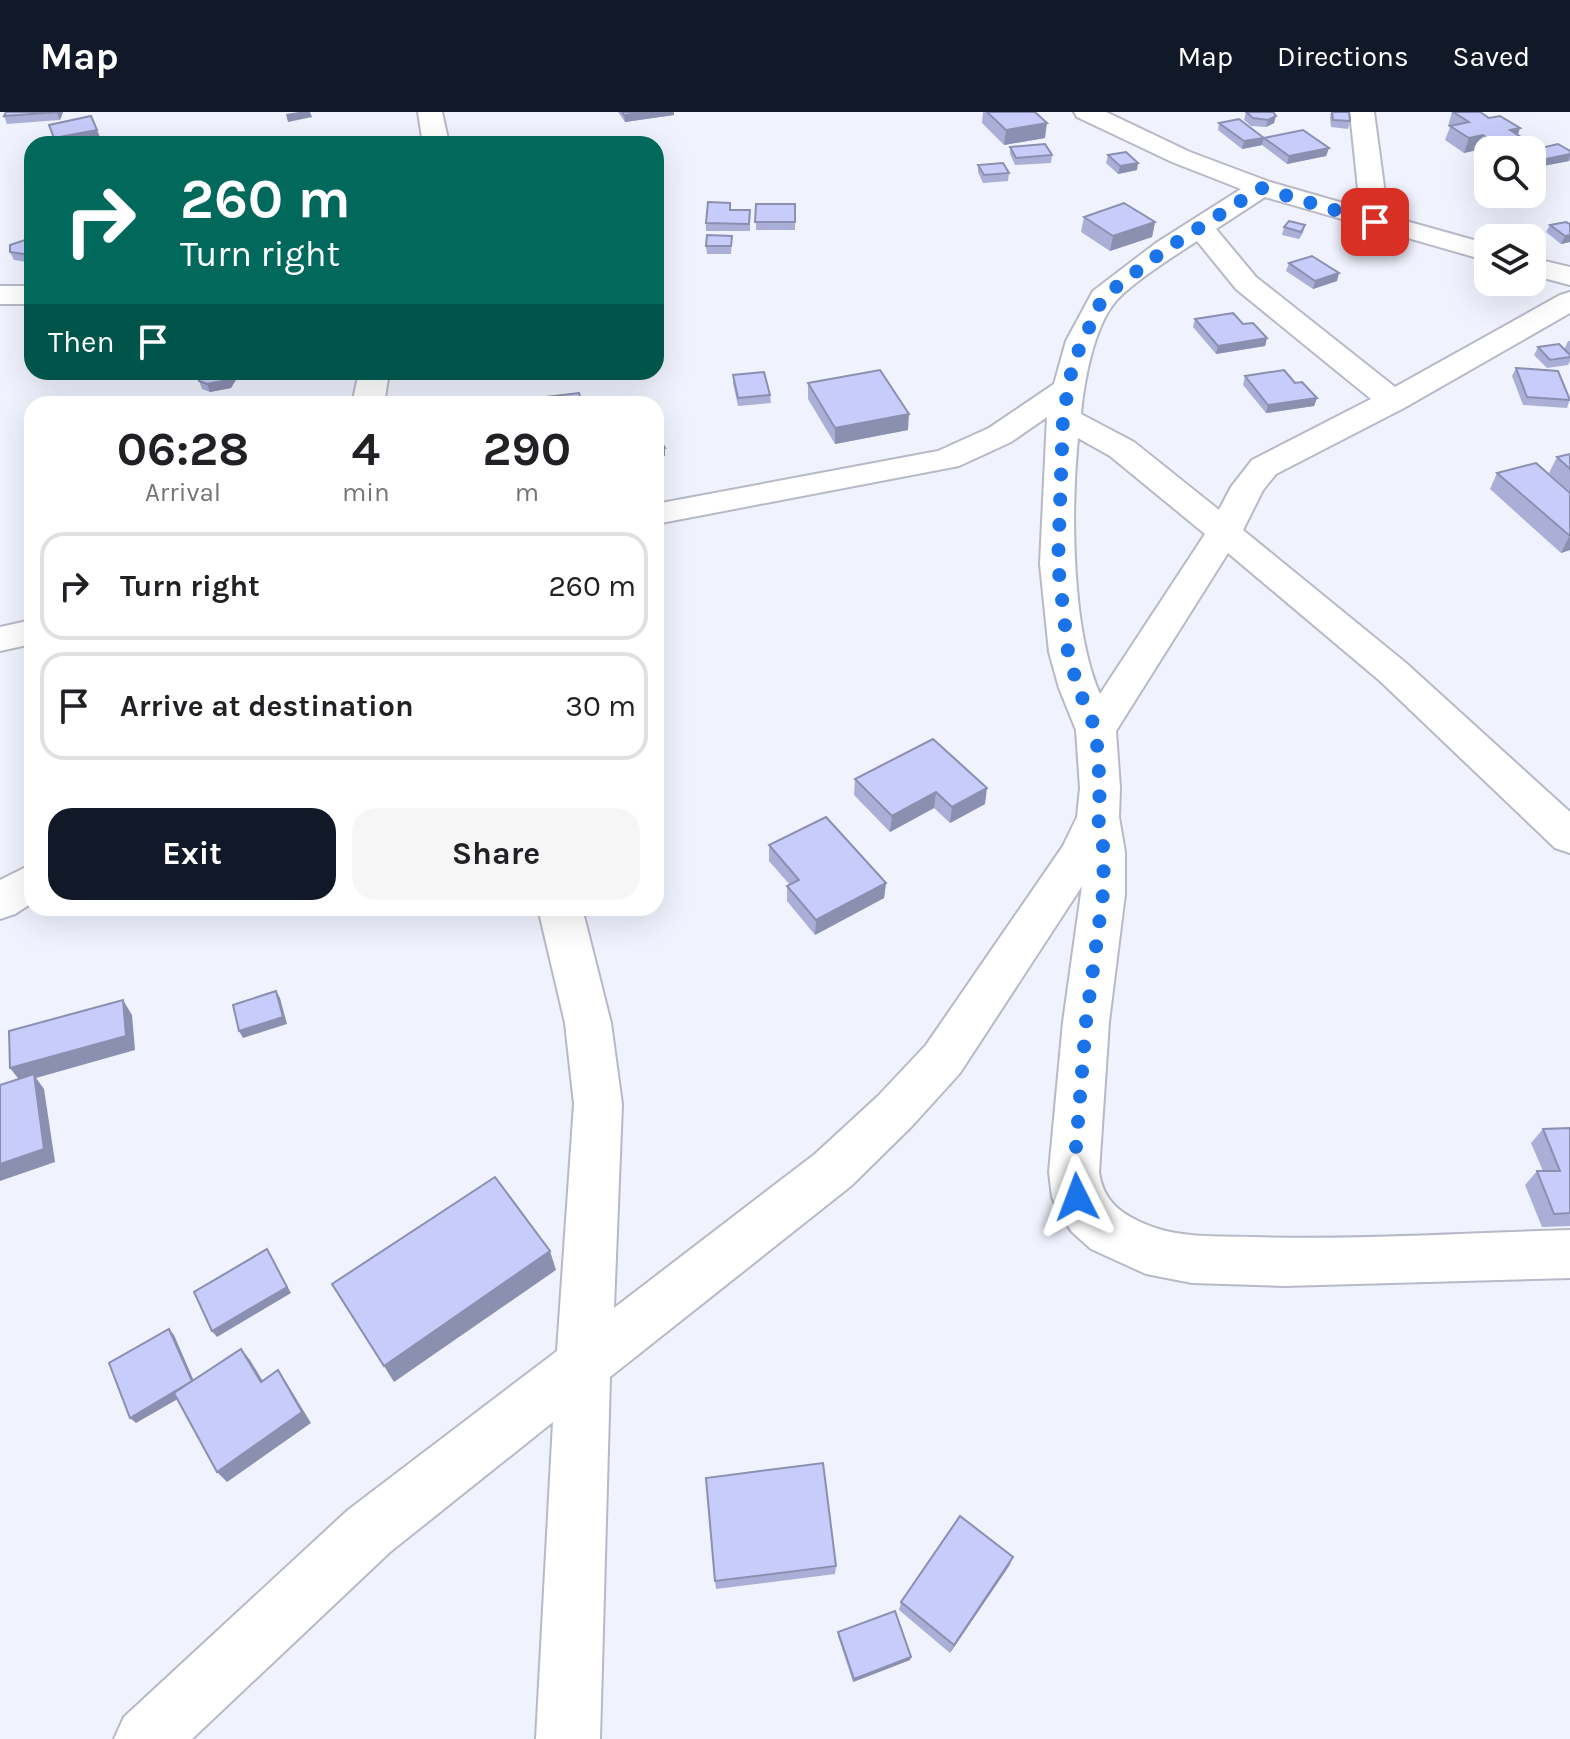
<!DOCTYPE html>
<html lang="en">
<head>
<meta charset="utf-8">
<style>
	:root { --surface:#fff; --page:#f6f6f6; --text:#202124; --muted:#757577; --line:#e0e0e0; --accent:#111827 }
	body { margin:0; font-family:Karla,sans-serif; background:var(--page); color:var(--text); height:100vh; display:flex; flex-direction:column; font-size:30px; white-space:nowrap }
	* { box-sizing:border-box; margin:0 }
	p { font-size:26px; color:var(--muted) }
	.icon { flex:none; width:44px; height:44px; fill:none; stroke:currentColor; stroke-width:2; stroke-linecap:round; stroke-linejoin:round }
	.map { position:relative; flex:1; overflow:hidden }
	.side { position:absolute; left:24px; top:284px; width:640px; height:520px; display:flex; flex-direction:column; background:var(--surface); border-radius:24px; box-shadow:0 8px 32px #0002 }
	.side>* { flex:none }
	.top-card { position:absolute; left:24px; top:24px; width:640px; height:244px; border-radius:24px; box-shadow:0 8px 32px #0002; background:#00695c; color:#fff; overflow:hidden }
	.controls { position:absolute; left:1474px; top:24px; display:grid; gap:16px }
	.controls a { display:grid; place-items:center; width:72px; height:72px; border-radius:16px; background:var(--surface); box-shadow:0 8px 32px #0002; font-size:40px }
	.pin { position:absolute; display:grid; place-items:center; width:68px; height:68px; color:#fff; margin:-34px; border-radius:16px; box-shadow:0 4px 12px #0006 }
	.me { position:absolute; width:88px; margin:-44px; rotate:357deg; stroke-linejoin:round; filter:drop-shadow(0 0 6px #0008) }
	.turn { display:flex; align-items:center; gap:28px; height:168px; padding:0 24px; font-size:36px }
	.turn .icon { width:104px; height:104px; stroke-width:2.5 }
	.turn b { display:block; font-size:56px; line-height:68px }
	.then { display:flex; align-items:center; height:76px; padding:0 24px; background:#0003; gap:16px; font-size:30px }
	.eta { display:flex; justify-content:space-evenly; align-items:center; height:136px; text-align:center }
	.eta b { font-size:48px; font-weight:700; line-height:56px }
	.button { display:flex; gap:16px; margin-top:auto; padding:16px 24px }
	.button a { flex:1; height:92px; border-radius:24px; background:var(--accent); color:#fff; font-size:32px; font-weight:700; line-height:92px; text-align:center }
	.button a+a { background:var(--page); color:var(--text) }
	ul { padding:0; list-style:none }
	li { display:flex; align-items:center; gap:24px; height:108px; margin:0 16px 12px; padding:0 8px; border:4px solid var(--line); border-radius:24px }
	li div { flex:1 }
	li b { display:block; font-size:30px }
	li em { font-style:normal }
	header { display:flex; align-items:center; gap:48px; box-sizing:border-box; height:112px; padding:0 40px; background:var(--accent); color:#fff }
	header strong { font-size:38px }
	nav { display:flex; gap:44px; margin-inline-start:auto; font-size:28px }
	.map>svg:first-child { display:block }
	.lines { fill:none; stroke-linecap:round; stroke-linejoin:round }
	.minor-casing { stroke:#b7b9c8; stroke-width:4 }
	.minor { fill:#fff; fill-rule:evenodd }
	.wall { fill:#abafd8 }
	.shaded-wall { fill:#8b8fb0 }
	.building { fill:#c7ccfb; stroke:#8b8fb0; stroke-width:2 }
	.route { stroke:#1a73e8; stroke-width:14; stroke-dasharray:0 25.2 }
</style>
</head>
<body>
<header>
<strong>Map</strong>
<nav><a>Map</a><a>Directions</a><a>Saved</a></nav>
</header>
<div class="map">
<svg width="1570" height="1627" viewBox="0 0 1570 1627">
	<rect width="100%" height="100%" fill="#f0f2fe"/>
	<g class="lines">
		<defs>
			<g id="minor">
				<polygon points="418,0 442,0 449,32 423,32"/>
				<path d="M 1074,0 L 1106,0 L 1190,40 L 1270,70 L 1360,96 L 1350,0 L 1374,0 L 1388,104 L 1488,132 L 1488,149 L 1265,85 L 1216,117 L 1256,165 L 1395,275 L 1560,183 L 1570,180 L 1570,201 L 1404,296 L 1276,362 L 1263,378 L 1243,418 L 1406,551 L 1570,700 L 1570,741 L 1555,736 L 1380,569 L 1228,441 L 1116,619 L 1120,676 L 1119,705 L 1125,740 L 1125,782 L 1109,910 L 1099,1060 C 1103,1090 1122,1103 1150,1114 C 1181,1126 1219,1124 1252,1125 C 1358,1128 1464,1121 1570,1118 L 1570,1166 L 1284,1174 L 1192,1171 L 1146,1162 L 1091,1137 L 1072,1120 L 1059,1101 L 1052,1085 L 1049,1060 L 1063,910 L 1082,774 L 960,961 L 912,1014 L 851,1074 L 610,1265 L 600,1627 L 536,1627 L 553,1310 L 390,1440 L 192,1627 L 114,1627 L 124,1605 L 348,1398 L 557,1239 L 574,992 L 565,911 L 538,796 L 582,796 L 611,911 L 622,992 L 614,1196 L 815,1042 L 878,984 L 926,933 L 1063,734 L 1077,705 L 1080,676 L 1076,618 L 1059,576 L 1049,540 L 1040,452 L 1047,305 L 1011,330 L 959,354 L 656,412 L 656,392 L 938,339 L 989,316 L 1054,272 L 1066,229 L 1093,179 L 1156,131 L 1241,77 L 1172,50 L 1077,5 ZM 1197,129 L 1236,177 L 1371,287 L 1252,348 L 1231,375 L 1219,398 L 1134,330 L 1081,302 C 1084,269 1094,214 1116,189 C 1133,170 1174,144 1197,129 ZM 1078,326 L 1110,344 L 1205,422 L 1100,582 C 1071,517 1071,397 1078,326 Z"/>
				<polygon points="1532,146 1570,155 1570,173 1532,163"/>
				<rect x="0" y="174" width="32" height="18"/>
				<polygon points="359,260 389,260 384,292 352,292"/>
				<polygon points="32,508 32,532 0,539 0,515"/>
				<polygon points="32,752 32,791 15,802 0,807 0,768"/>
			</g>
		</defs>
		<use href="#minor" class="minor-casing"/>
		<use href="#minor" class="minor"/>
	</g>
	<g class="wall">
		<polygon points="63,0 60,8 7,12 4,4"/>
		<polygon points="618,0 674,0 674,3 625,10"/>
		<polygon points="983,0 1035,0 1045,26 1004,33 982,11"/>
		<polygon points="1246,0 1273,0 1274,11 1266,15 1251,14 1244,8"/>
		<polygon points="1331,0 1350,9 1348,17 1331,15 1330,6"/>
		<polygon points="1452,0 1518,23 1524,27 1519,38 1488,38 1488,45 1477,38 1464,41 1445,28 1450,15 1448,14"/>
		<polygon points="1219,11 1264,26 1329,36 1326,44 1287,52 1262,33 1242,37 1218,18"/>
		<polygon points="1010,35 1052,43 1051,51 1015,53 1010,42"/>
		<polygon points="1532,38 1570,39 1570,47 1569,49 1538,55 1532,52"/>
		<polygon points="1108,43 1137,58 1118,62 1106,51"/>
		<polygon points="978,53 1009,61 1008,69 983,71 978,60"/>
		<rect x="756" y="92" width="39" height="26"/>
		<polygon points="750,98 750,119 706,119 706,111"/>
		<polygon points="1084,105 1155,110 1152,125 1110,139 1081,120"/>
		<polygon points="1570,112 1570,130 1561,132 1546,120 1550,113"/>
		<polygon points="1305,113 1303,121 1299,127 1282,123 1284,115"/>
		<polygon points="732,124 731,142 707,142 706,134"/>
		<polygon points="32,128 27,150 14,148 10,140"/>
		<polygon points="1289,151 1339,161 1337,169 1313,177 1286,159"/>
		<polygon points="1195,207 1243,212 1267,226 1265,234 1216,242 1193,215"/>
		<polygon points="1568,229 1570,229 1570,249 1568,253 1547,256 1534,243 1538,235 1564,238"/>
		<polygon points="1516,256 1570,287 1567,296 1523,293 1512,264"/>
		<polygon points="733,263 770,283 771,291 738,294 733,271"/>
		<polygon points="1245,264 1295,271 1317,286 1314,294 1266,301 1243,273"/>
		<polygon points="237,266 231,276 210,280 202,277 199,269"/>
		<polygon points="808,271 908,318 835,332 808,287"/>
		<polygon points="1570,342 1570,380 1549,361 1557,345"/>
		<polygon points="1497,361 1570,381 1570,438 1561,441 1490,377"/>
		<polygon points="933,627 985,692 950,711 934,696 890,720 854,683 855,667"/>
		<polygon points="769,733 886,771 884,786 815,823 787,789 787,774 790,773 769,749"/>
		<polygon points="1570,1016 1570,1114 1542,1115 1525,1073 1537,1059 1543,1059 1531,1031 1543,1017"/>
		<polygon points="1013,1445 1009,1454 950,1541 899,1498 901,1490"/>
		<polygon points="836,1454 835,1462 716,1477 715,1469"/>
		<polygon points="838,1520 911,1545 910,1548 853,1570 838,1524"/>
	</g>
	<g class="shaded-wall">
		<polygon points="58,0 63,0 60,8 57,1"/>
		<polygon points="299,0 310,0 312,5 288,10 286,2"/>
		<polygon points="644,0 674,0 674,3 625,10 624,3"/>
		<polygon points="1276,4 1274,11 1266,15 1268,8"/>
		<polygon points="1047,11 1045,26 1004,33 1006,18"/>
		<polygon points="1520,16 1516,29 1524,27 1519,38 1495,38 1497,32 1510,18"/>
		<polygon points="97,18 100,25 64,32 57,32 54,26"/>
		<polygon points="1483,23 1477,38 1464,41 1469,26"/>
		<polygon points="1264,26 1262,33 1242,37 1244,29"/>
		<polygon points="1329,36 1326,44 1287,52 1289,44"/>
		<polygon points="1570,42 1569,49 1538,55 1541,48"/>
		<polygon points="1138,51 1137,58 1118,62 1120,54"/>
		<polygon points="1155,110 1152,125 1110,139 1113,124"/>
		<polygon points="1570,123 1570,130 1561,132 1565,124"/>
		<polygon points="32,139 32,148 27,150 23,142"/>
		<polygon points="1339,161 1337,169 1313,177 1315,169"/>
		<polygon points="1267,226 1265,234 1216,242 1218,234"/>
		<polygon points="233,260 235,260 237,266 231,276 210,280 207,272"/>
		<polygon points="1317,286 1314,294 1266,301 1268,293"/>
		<polygon points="909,302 908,318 835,332 835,316"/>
		<polygon points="665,336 665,344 656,346 656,338"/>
		<polygon points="1570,424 1570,438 1561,441 1569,425"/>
		<polygon points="987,676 985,692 950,711 952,695"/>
		<polygon points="936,680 934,696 890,720 892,704"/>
		<polygon points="886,771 884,786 815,823 816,808"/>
		<polygon points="276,879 280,886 287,912 243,926 239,919"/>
		<polygon points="123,888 132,903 135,938 36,966 44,977 55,1050 0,1069 0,1052 21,970 10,956"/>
		<polygon points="267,1137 291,1181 217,1225 212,1219"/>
		<polygon points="550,1139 556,1158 394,1270 384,1254"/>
		<polygon points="169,1217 174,1223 197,1276 136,1311 130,1306"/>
		<polygon points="241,1237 250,1248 270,1281 261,1270"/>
		<polygon points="278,1258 286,1270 311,1311 227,1370 217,1360"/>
		<polygon points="1013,1445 1009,1454 950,1541 954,1533"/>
		<polygon points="911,1545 910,1548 853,1570 854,1567"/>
	</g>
	<g class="building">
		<polygon points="6,0 58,0 4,4"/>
		<polygon points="622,0 644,0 624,3"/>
		<polygon points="987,0 1035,0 1047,11 1006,18"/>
		<polygon points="1246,0 1273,0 1276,4 1268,8 1253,6"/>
		<polygon points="1332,0 1349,0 1350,9 1333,8"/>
		<polygon points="1453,0 1480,0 1489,6 1500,4 1520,16 1510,18 1524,27 1497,32 1483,23 1469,26 1450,14 1469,10"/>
		<polygon points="91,4 97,18 54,26 49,13"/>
		<polygon points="1239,7 1264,26 1244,29 1219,11"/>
		<polygon points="1303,18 1329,36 1289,44 1264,26"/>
		<polygon points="1045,32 1052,43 1016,46 1010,35"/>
		<polygon points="1558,32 1570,39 1570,42 1541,48 1532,42 1532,38"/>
		<polygon points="1126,40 1138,51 1120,54 1108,43"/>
		<polygon points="1003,51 1009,61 984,63 978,53"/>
		<polygon points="708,90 730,91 730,98 750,98 749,112 706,111"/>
		<polygon points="1124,91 1155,110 1113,124 1084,105"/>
		<polygon points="756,92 795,92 795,110 755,110"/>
		<polygon points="1289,109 1305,113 1301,120 1284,115"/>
		<polygon points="1566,110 1570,112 1570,123 1565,124 1550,113"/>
		<polygon points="707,123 732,124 731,134 706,134"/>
		<polygon points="28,127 32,128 32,139 23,142 10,140 10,133"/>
		<polygon points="1312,144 1339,161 1315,169 1289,151"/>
		<polygon points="1233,201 1243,212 1253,211 1267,226 1218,234 1195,207"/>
		<polygon points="1559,232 1570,243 1570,245 1550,248 1538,235"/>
		<polygon points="1516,256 1558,259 1570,288 1527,285"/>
		<polygon points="880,258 909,302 835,316 808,271"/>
		<polygon points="1284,258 1295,271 1302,270 1317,286 1268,293 1245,264"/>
		<polygon points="201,260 233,260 228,268 207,272 199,269 198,263"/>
		<polygon points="764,260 770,283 738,286 733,263"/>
		<polygon points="579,281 582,292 538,292 536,286"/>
		<polygon points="656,320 665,336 656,338"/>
		<polygon points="1570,342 1570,357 1557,345"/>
		<polygon points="1536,351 1570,381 1570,424 1497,361"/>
		<polygon points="933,627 987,676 952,695 936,680 892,704 855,667"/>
		<polygon points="826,705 886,771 816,808 787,774 799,768 769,733"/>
		<polygon points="276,879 283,905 239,919 233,893"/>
		<polygon points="123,888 126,924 10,956 9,919"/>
		<polygon points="34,962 44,1037 0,1052 0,973"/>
		<polygon points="1570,1016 1570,1101 1554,1102 1537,1059 1560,1059 1543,1017"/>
		<polygon points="495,1065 550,1139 384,1254 332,1172"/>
		<polygon points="267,1137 287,1175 212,1219 194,1180"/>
		<polygon points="169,1217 192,1269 130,1306 109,1251"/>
		<polygon points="241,1237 261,1270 278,1258 302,1300 217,1360 174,1281"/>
		<polygon points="823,1351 836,1454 715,1469 706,1366"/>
		<polygon points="960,1404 1013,1445 954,1533 901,1490"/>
		<polygon points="895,1499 911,1545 854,1567 838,1520"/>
	</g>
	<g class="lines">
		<polyline class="route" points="1077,1085 1074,1060 1086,910 1103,782 1104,740 1098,705 1100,676 1096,618 1078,576 1068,540 1058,452 1063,305 1073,251 1103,185 1166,137 1261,76 1375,110"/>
	</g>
</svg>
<div class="controls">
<a><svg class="icon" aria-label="search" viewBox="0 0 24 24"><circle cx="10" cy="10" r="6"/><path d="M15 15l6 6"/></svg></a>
<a><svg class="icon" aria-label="layers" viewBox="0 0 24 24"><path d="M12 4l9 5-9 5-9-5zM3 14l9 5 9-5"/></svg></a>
</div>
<div class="pin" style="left:1375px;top:110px;background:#d93025"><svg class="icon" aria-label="arrive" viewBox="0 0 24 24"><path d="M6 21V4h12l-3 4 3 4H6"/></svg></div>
<svg class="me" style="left:1077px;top:1085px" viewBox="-20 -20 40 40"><path d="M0-17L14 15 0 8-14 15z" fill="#1a73e8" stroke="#fff" stroke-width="4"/></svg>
<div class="top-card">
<div class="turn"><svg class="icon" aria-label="right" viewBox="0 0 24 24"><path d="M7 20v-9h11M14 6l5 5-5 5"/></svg><div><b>260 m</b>Turn right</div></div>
<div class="then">Then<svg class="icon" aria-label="arrive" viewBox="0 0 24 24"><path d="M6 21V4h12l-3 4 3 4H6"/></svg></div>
</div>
<section class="side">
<div class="eta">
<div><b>06:28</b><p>Arrival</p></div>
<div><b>4</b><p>min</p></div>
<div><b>290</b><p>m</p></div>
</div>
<ul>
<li><svg class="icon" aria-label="right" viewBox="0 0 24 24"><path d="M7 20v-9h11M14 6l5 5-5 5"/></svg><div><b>Turn right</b></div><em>260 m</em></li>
<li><svg class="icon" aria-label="arrive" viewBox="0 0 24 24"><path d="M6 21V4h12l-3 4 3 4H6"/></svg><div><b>Arrive at destination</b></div><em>30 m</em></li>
</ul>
<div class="button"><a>Exit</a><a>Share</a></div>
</section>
</div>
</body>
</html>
